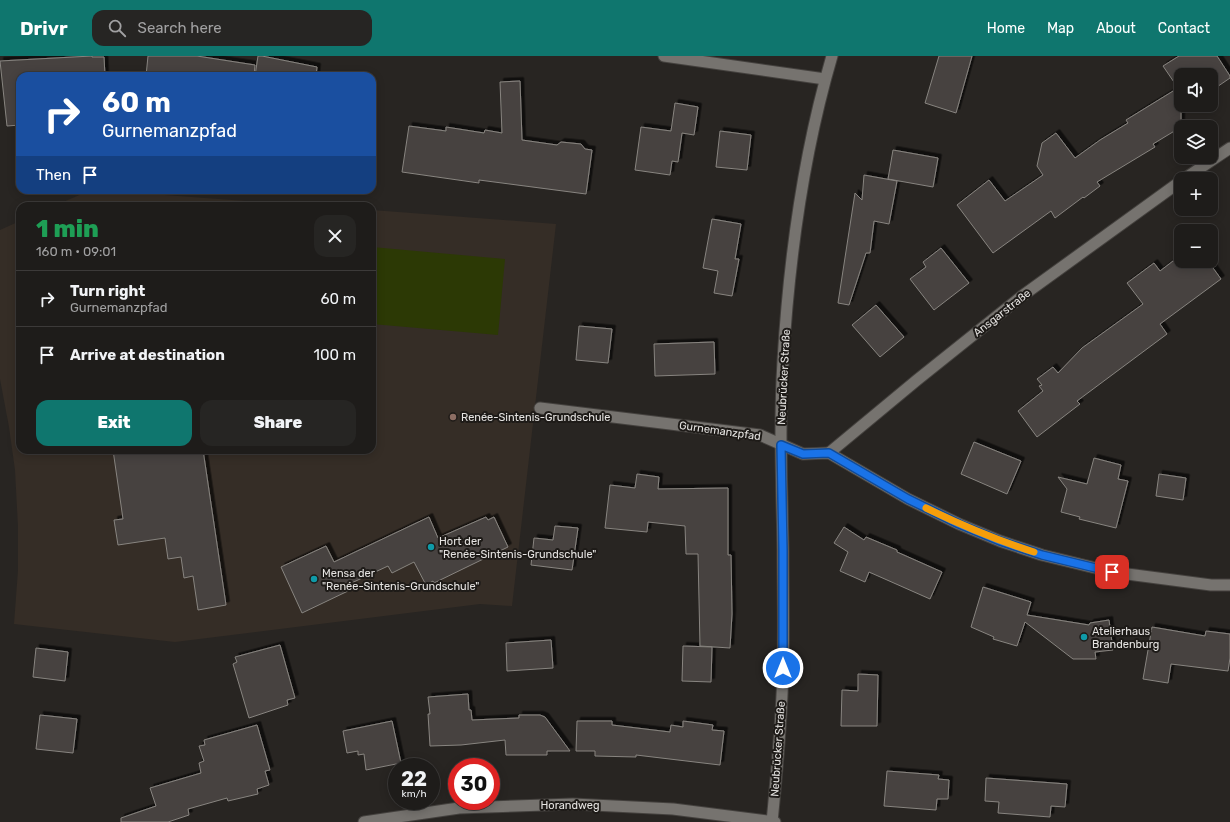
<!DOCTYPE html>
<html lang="en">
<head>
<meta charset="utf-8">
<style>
	:root { --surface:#1e1c1a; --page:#262523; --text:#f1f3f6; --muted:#a1a1a2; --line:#3c3a39; --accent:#0f766e }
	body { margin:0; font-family:Rubik,sans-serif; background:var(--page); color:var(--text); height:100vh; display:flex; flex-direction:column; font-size:15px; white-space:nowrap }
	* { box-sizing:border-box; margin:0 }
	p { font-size:13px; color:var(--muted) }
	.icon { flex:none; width:22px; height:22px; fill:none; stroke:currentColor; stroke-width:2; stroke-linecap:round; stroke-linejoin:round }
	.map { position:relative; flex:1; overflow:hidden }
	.details { position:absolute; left:16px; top:146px; width:360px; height:252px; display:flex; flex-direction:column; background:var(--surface); border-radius:12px; box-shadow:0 2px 10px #0003,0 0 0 1px var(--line) }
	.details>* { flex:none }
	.hud { position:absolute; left:16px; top:16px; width:360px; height:122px; border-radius:12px; box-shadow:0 2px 10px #0003,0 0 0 1px var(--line); background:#1a4fa0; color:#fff; overflow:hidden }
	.controls { position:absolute; left:1174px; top:12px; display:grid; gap:8px }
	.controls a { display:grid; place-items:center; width:44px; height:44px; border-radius:8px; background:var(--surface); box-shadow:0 2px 10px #0003,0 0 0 1px var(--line); font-size:20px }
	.speed { position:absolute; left:388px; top:702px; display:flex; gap:8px; font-size:20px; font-weight:700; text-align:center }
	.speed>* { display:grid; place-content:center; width:52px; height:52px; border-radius:50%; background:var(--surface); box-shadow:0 2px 10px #0003,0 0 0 1px var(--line); line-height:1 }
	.speed small { font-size:10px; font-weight:400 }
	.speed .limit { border:6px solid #d22; background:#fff; color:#111 }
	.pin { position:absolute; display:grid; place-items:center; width:34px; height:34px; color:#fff; margin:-17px; border-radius:8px; box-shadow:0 2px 6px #0006 }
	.me { position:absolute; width:44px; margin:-22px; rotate:0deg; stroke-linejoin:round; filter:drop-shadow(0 0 3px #0008) }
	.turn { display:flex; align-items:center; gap:14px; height:84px; padding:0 20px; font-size:18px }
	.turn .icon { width:52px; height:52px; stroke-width:2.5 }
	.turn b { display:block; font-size:28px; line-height:34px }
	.then { display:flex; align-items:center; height:38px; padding:0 20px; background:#0003; gap:8px; font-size:15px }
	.round { display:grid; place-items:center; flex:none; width:42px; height:42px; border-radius:12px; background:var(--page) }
	.summary { display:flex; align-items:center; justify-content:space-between; height:68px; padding:0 20px }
	h1 { font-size:24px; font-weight:800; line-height:30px; color:#1e9e55 }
	.action { display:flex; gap:8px; margin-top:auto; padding:8px 20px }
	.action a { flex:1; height:46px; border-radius:12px; background:var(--accent); color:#fff; font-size:16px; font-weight:800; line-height:46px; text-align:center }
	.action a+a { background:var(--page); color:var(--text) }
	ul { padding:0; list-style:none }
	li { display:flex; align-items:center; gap:12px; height:56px; padding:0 20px; border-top:1px solid var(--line) }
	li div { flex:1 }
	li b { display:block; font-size:15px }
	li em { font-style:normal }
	header { display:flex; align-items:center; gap:24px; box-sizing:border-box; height:56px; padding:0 20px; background:var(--accent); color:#fff }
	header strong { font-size:19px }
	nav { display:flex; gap:22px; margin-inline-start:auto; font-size:14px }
	.search { width:280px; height:36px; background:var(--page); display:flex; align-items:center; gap:10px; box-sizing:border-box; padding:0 14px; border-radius:12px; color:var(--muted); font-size:15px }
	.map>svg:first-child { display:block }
	.built { fill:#352d26 }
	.green { fill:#2c3905 }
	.building { fill:#46433f; stroke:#888480; filter:url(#shadow) }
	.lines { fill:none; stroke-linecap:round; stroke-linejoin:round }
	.minor-casing { stroke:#44413e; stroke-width:13 }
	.minor { stroke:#76736f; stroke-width:11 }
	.route-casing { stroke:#114b97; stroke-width:10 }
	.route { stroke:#1a73e8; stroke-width:7 }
	.slow { stroke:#f59e0b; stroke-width:7 }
	.education-dot { fill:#8d6e63; stroke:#1e1b18; stroke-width:1.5 }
	.culture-dot { fill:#0f9aa8; stroke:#1e1b18; stroke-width:1.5 }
	.labels { text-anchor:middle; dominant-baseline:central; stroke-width:4; stroke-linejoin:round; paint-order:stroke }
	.street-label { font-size:11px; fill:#e5e3e1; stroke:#1e1b18 }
	.poi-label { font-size:11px; fill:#e5e3e1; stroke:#1e1b18; text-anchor:start }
</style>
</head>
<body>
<header>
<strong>Drivr</strong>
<div class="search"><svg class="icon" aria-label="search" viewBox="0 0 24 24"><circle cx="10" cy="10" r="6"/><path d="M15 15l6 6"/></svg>Search here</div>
<nav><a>Home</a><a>Map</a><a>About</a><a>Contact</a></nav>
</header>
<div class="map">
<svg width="1230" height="766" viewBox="0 0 1230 766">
	<defs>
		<filter id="shadow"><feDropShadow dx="3.5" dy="-3.5" stdDeviation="0" flood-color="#0009"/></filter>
	</defs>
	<rect width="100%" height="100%" fill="#282522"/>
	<g class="built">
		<polygon points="91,134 97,134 312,150 54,150"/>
		<polygon points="372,154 556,168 512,550 480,548 175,586 14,568 18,514 18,471 15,414 9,371 0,323 0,174 20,165 20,394 372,394"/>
	</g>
	<polygon class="green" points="372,191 505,203 498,279 372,268"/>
	<g class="building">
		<polygon points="92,0 92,1 104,1 105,20 20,20 20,69 7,70 0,5"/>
		<polygon points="148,0 197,0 255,9 254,20 146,20"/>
		<polygon points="258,0 262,0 317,11 316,20 255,20"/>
		<polygon points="939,0 972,0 956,57 925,47"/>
		<polygon points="1179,0 1217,0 1230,20 1230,22 1211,35 1211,19 1181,19 1181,49 1190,49 1181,55 1181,71 1153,88 1155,91 1097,126 1100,130 1084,142 1083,141 1055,162 1051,155 993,197 957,149 989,124 1005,145 1043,119 1037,110 1042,87 1056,77 1075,102 1100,84 1128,67 1126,64 1178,32 1163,10"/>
		<polygon points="520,25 522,84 557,89 561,86 581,88 585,93 592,94 586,138 479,124 479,127 402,116 409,70 446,75 446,71 484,77 485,74 502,77 500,26"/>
		<polygon points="675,47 698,51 694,79 682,77 678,106 672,105 670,119 635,114 641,71 671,75"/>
		<polygon points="720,75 751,79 747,114 716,111"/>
		<polygon points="893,94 938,102 933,131 888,123"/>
		<polygon points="864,119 897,125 889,168 874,165 870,197 866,197 849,249 838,247 855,137 862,144"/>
		<polygon points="712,163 741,168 735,203 739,203 732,240 714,237 718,215 703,212"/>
		<polygon points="941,192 969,227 934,254 910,223 926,211 923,206"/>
		<polygon points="1173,205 1208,205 1221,223 1160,268 1167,278 1077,345 1080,348 1037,381 1018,355 1043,335 1039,330 1042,329 1037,323 1053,311 1058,317 1082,292 1143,248 1127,227 1154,207 1160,215"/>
		<polygon points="876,249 904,281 880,301 852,269"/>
		<polygon points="579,270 612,273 608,307 576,304"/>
		<polygon points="714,286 715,318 655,320 654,288"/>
		<polygon points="974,386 1021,405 1007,438 961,418"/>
		<polygon points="113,394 203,394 226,549 198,554 193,520 184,522 181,501 168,503 165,482 118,489 114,464 123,463"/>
		<polygon points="1094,402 1121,409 1118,423 1128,425 1116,472 1079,463 1080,461 1061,456 1067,433 1058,421 1087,428"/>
		<polygon points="637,418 659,421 658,433 728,432 728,499 731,499 732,558 730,592 700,590 698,498 686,498 685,470 648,466 647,476 605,472 610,429 635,432"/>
		<polygon points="1159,418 1186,422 1183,444 1156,440"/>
		<polygon points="429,461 438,482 486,461 488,464 494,461 508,491 434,527 433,525 426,529 414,506 392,517 388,510 345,530 348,535 302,557 281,511 326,490 334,506"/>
		<polygon points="555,470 578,472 572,514 531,509 534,482 553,484"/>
		<polygon points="844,471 864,484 866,481 897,494 897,496 942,516 930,543 869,516 865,526 840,515 848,496 834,487"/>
		<polygon points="983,531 1031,546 1027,559 1089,569 1090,567 1109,564 1113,594 1095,596 1096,603 1073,603 1025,566 1017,590 993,583 994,581 971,571"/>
		<polygon points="1152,571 1205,580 1206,575 1230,578 1230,602 1228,615 1171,608 1168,627 1143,623"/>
		<polygon points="551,584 553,612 507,615 506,587"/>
		<polygon points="280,589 295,642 287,644 288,649 249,662 233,608 237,606 235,601"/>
		<polygon points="683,590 712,591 711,626 682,625"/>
		<polygon points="36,592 68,596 65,625 33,621"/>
		<polygon points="858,618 878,619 877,670 841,670 842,634 858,635"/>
		<polygon points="468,638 469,654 471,654 472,664 519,662 519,659 540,659 545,661 570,695 547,695 547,699 506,699 505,684 461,689 430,690 428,658 430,658 428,641"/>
		<polygon points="40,659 77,663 73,697 36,693"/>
		<polygon points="392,665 401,707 366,714 364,698 358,699 358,695 347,697 343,675"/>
		<polygon points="577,665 612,665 612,669 670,676 671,669 683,671 683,665 713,669 712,674 724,675 720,709 636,699 636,701 595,700 595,695 576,695"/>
		<polygon points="257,669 270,714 265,715 269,729 257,733 258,738 228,745 227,742 188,753 189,759 168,766 121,766 121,762 156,750 150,732 201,717 199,707 204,705 199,690 205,689 204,684"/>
		<polygon points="887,715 939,719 938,723 949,724 948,743 937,743 936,754 884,750"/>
		<polygon points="986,722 1067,728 1065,751 1051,750 1050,761 998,757 999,746 985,745"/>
	</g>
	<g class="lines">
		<defs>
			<g id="minor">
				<polyline points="664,0 825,23"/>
				<polyline points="1184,123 1230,92"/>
				<polyline points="540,352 760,379 803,398 829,397 908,443 959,468 1000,485 1042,499 1112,516 1211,529 1230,529"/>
				<polyline points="829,397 917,324 1022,240 1181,125"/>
				<polyline points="364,766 459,752 573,748 673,753 775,766"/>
				<path d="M 772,766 C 777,715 782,663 783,611 C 784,573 783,534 783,495 C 782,432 779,369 783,305 C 789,203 803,99 832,0"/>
			</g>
		</defs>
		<use href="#minor" class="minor-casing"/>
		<use href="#minor" class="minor"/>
	</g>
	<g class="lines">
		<defs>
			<polyline id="route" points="783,612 783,494 781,389 803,398 829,397 908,443 959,468 1000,485 1042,499 1112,516"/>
		</defs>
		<use href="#route" class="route-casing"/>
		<use href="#route" class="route"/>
		<path class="slow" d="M 926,452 C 961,469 996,484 1034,496"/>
	</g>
	<circle class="education-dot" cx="453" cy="361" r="4"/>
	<g class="culture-dot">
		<circle cx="431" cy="491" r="4"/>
		<circle cx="314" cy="523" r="4"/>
		<circle cx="1084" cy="581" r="4"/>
	</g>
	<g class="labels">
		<g class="street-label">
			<text transform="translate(1002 257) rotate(-38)">Ansgarstraße</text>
			<text transform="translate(784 321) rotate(-87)">Neubrücker Straße</text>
			<text transform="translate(720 375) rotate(8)">Gurnemanzpfad</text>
			<text transform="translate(778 693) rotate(-86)">Neubrücker Straße</text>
			<text x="570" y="749">Horandweg</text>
		</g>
		<g class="poi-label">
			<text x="461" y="361">Renée-Sintenis-Grundschule</text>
			<text x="439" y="485">Hort der<tspan x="439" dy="13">"Renée-Sintenis-Grundschule"</tspan></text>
			<text x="322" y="517">Mensa der<tspan x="322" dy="13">"Renée-Sintenis-Grundschule"</tspan></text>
			<text x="1092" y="575">Atelierhaus<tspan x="1092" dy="13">Brandenburg</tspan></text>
		</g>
	</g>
</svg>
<div class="controls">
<a><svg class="icon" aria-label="sound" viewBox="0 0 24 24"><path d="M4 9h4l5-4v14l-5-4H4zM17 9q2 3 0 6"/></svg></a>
<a><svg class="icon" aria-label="layers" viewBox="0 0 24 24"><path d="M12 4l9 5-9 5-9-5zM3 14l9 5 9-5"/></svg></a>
<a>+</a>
<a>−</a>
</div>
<div class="speed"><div>22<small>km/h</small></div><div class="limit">30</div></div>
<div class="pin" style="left:1112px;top:516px;background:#d93025"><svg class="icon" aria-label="arrive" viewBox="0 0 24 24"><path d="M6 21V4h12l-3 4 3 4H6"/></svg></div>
<svg class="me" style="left:783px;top:612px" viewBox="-20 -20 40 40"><circle r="17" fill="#1a73e8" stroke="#fff" stroke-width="3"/><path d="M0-11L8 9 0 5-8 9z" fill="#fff"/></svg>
<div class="hud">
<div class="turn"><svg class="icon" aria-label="right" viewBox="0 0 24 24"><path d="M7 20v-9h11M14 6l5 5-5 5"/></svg><div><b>60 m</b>Gurnemanzpfad</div></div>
<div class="then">Then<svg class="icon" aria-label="arrive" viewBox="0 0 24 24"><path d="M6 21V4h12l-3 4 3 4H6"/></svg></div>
</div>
<section class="details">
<div class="summary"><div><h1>1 min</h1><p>160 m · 09:01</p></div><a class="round"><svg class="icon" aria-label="close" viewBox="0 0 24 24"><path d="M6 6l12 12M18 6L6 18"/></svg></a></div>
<ul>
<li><svg class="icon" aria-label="right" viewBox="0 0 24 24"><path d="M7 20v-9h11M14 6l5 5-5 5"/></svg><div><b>Turn right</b><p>Gurnemanzpfad</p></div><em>60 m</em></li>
<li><svg class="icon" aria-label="arrive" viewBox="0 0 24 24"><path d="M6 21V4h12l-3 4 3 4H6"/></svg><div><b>Arrive at destination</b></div><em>100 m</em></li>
</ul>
<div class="action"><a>Exit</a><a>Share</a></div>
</section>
</div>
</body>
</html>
